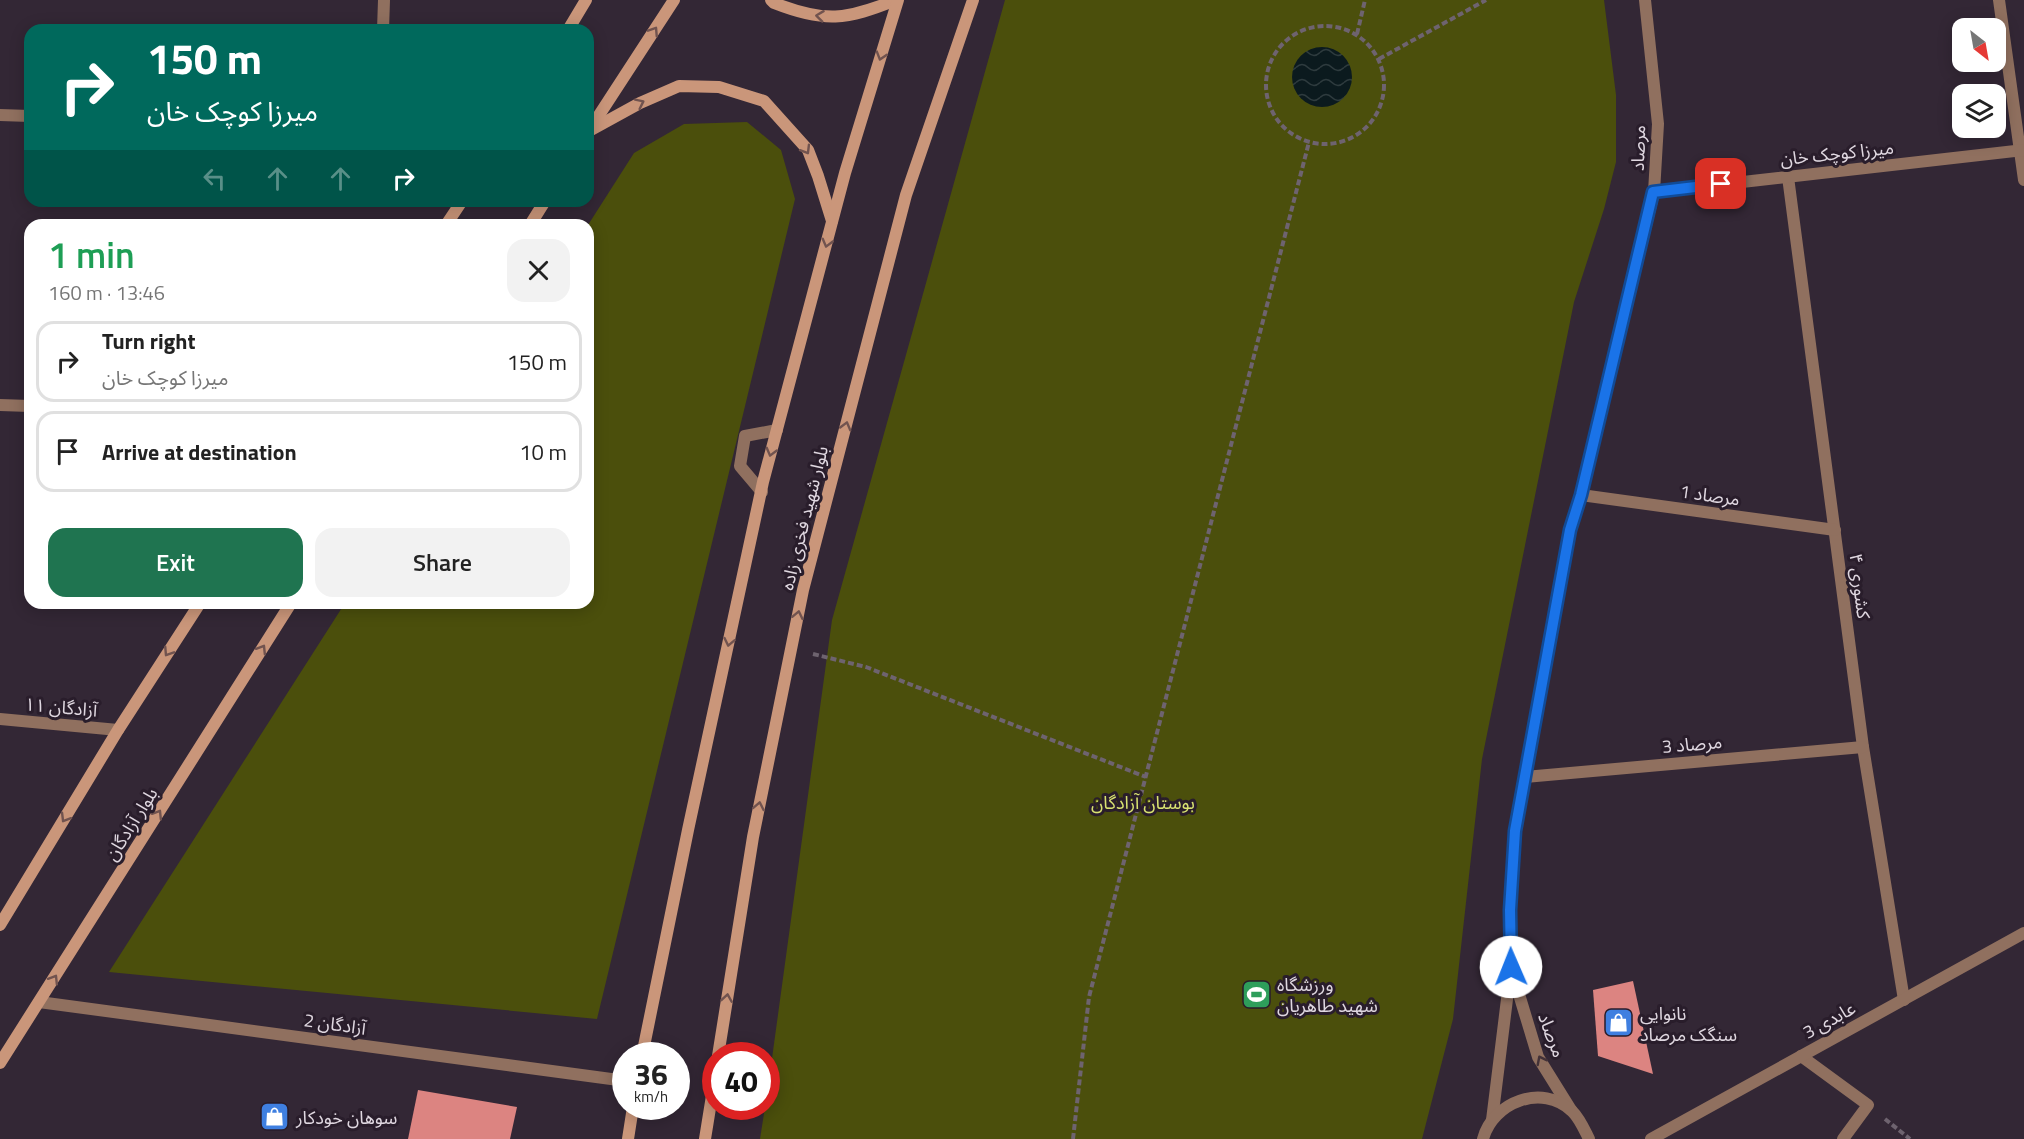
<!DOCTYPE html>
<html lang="en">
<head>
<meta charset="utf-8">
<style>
	:root { --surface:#fff; --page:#f2f2f2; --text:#222; --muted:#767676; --line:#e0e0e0; --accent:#1f7450 }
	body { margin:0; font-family:"Titillium Web","Noto Sans Arabic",sans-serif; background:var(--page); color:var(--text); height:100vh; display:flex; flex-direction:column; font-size:22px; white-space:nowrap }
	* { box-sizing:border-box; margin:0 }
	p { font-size:20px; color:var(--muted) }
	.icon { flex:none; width:33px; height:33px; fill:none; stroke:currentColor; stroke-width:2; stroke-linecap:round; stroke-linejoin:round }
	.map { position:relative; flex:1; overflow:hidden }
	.sheet { position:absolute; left:24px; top:219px; width:570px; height:390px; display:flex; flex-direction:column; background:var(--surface); border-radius:18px; box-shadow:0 3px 15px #0003 }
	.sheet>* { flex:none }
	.top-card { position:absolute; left:24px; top:24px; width:570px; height:183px; border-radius:18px; box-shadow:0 3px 15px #0003; background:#00695c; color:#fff; overflow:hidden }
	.needle { width:39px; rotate:149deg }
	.buttons { position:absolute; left:1952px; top:18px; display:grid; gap:12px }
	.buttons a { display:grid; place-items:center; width:54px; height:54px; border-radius:12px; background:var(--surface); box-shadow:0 3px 15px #0003; font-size:30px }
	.speed { position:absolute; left:612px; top:1042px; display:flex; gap:12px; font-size:30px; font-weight:700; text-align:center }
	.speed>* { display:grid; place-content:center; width:78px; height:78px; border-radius:50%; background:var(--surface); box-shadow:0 3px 15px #0003; line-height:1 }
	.speed small { font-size:15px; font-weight:400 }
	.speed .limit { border:9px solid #d22; background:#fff; color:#111 }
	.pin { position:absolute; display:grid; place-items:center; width:51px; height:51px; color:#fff; margin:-26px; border-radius:12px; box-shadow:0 3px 9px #0006 }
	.me { position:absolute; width:66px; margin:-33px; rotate:359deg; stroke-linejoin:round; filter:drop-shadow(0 0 4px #0008) }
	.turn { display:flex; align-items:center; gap:21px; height:126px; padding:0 24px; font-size:27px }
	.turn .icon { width:78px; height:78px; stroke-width:2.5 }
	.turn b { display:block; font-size:42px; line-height:51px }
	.lanes { display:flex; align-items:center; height:57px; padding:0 24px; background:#0003; justify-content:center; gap:30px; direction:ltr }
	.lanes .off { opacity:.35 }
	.round { display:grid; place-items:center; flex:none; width:63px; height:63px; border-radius:18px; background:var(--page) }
	.overview { display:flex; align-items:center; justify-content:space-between; height:102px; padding:0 24px }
	h1 { font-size:36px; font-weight:600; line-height:45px; color:#1e9e55 }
	.button { display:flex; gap:12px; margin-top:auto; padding:12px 24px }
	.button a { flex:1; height:69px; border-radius:18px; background:var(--accent); color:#fff; font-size:24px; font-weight:600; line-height:69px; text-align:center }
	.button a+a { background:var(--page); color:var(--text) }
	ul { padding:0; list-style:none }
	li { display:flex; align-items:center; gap:18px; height:81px; margin:0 12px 9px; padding:0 12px; border:3px solid var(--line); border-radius:18px }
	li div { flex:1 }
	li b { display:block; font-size:22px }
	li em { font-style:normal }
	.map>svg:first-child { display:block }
	.green { fill:#4b4f0c }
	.water { fill:url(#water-waves) }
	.building { fill:#dc8481 }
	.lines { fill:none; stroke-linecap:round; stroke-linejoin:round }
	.path { stroke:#6e636f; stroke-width:4; stroke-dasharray:6 3; stroke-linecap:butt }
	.service { stroke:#90705f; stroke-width:12 }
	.minor { stroke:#90705f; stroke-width:12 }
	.tertiary { stroke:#90705f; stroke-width:12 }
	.secondary { stroke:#ca967a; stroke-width:12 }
	.oneway { stroke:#71534f }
	.oneway2 { stroke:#433238 }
	.route-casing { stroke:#114b97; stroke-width:15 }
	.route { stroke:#1a73e8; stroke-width:10 }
	.labels { text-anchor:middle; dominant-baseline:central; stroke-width:6; stroke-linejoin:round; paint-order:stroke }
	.street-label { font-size:18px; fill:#e0d8e1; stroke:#291d2b }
	.park-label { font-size:18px; fill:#d9e371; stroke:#291d2b }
	.poi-label { font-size:18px; fill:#e0d8e1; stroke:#291d2b; text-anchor:start }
</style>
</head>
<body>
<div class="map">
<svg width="2024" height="1139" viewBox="0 0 2024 1139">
	<defs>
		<pattern id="water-waves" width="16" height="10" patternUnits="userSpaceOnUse" patternTransform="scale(1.5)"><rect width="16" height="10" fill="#0b1a1e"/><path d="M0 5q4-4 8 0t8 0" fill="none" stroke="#2e3b3e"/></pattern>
	</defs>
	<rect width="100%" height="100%" fill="#332735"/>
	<g class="green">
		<polygon points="1005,0 1604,0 1616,95 1616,162 1604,209 1574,302 1482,759 1453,1019 1422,1139 760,1139 765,1107 766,1107 767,1095 832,620"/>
		<polygon points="747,122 781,150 795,199 597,1019 109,972 345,603 588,603 588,225 634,153 684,124"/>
	</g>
	<circle class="water" cx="1322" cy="77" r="30"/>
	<g class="building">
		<polygon points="1633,981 1653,1074 1598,1056 1593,990"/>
		<polygon points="418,1090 517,1107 510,1139 408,1139"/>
	</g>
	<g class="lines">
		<g class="path">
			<circle cx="1325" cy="85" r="59"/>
			<polyline points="1357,34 1365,0"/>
			<polyline points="1379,59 1486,0"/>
			<polyline points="813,654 866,667 1146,777"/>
			<polyline points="1885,1119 1910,1139"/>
			<polyline points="1073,1139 1089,997 1309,142"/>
		</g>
		<polyline class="service" points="762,492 740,466 745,436 777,430"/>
		<g class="minor">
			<polyline points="1999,0 2024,180"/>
			<polyline points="383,30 384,0"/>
			<polyline points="0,115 30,116"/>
			<polyline points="1788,177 1863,747 1904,1000"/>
			<polyline points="1654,192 2024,150"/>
			<polyline points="0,405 30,406"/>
			<polyline points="1581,495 1835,530"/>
			<polyline points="0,719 118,730"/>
			<polyline points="1525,777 1863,747"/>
			<polyline points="39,1002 626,1081"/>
			<polyline points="1801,1056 1868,1105 1843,1139"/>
			<polyline points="1651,1139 2024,933"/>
		</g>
		<g class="tertiary">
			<polyline points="1512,971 1538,1057 1571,1110"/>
			<polyline points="1492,1120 1511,967 1510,910 1515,831 1570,530 1581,495 1654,192 1658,124 1645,0"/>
			<path d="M 1483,1139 C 1493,1102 1542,1083 1572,1111 C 1580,1119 1584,1129 1589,1139"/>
		</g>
		<g class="secondary">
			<path d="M 771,0 L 774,3 C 825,23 846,20 896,0"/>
			<polyline points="568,30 586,0"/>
			<polyline points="590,129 674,0"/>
			<polyline points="589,131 640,103 679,86 719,87 764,101 808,150 818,176 832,221"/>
			<polyline points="446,225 462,201"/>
			<polyline points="530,225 545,201"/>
			<polyline points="0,925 118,730 200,603"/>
			<polyline points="642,1056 688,830 763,482 845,173 898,0"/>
			<polyline points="718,1056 753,837 803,590 906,195 973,0"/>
			<polyline points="0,1063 291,603"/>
			<polyline points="628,1139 633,1107"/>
			<polyline points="705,1139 716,1071"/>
		</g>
	</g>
	<defs><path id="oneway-chevron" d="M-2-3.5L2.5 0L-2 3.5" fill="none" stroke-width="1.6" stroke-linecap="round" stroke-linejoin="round" transform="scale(1.5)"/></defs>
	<g class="oneway">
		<use href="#oneway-chevron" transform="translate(820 16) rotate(-173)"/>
		<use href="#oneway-chevron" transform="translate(654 31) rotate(-57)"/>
		<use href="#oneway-chevron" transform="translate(881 56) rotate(107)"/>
		<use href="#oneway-chevron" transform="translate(640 103) rotate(-26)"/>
		<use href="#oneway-chevron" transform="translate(806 150) rotate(59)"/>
		<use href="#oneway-chevron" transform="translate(827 243) rotate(105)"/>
		<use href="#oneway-chevron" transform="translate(846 426) rotate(-75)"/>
		<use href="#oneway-chevron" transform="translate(771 452) rotate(105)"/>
		<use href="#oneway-chevron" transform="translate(798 615) rotate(-78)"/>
		<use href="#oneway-chevron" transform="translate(729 642) rotate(102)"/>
		<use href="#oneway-chevron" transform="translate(262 649) rotate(-58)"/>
		<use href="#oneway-chevron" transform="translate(168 652) rotate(123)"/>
		<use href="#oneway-chevron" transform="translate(759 806) rotate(-79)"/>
		<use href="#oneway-chevron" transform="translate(158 814) rotate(-58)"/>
		<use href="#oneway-chevron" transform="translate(65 818) rotate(121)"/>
		<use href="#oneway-chevron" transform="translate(54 979) rotate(-58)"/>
		<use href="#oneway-chevron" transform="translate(727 998) rotate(-81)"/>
	</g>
	<use class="oneway2" href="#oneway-chevron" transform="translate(1541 1060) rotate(-117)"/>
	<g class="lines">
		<defs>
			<polyline id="route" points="1511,967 1510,910 1515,831 1570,530 1581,495 1653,192 1721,184"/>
		</defs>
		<use href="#route" class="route-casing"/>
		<use href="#route" class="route"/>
	</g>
	<defs>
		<symbol id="stadium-square" viewBox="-11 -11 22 22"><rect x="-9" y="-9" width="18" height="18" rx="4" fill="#2e9e5b" stroke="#291d2b"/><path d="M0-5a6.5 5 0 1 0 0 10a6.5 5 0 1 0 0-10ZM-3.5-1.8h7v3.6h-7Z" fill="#fff"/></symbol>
		<symbol id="shop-square" viewBox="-11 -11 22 22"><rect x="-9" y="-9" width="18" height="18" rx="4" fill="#3f7fe0" stroke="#291d2b"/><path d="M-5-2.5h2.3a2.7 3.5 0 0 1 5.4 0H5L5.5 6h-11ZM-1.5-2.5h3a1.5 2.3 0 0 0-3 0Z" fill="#fff"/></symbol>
	</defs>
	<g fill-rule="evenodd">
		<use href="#stadium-square" x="1240" y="978" width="33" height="33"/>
		<use href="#shop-square" x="1602" y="1006" width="33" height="33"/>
		<use href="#shop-square" x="258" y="1100" width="33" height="33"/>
	</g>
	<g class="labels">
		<g class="street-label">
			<text transform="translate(1638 148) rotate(-88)">مرصاد</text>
			<text transform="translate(1837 153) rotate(-6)">میرزا کوچک خان</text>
			<text transform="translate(1710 495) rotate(8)">مرصاد 1</text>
			<text transform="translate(804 518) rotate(-76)">بلوار شهید فخری زاده</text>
			<text transform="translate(1860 586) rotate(83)">کشوری ۴</text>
			<text transform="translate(61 707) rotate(5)">آزادگان ۱۱</text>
			<text transform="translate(1692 744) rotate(-5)">مرصاد 3</text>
			<text transform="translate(131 824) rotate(-58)">بلوار آزادگان</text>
			<text transform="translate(1829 1020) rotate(-29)">عابدی 3</text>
			<text transform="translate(335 1024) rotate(8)">آزادگان 2</text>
			<text transform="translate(1552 1035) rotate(69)">مرصاد</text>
		</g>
		<g class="park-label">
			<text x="1143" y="802">بوستان آزادگان</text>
		</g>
		<g class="poi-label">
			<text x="1277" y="984">ورزشگاه<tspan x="1277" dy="21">شهید طاهریان</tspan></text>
			<text x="1640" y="1013">نانوایی<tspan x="1640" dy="21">سنگک مرصاد</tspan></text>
			<text x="296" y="1117">سوهان خودکار</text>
		</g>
	</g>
</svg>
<div class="buttons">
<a><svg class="needle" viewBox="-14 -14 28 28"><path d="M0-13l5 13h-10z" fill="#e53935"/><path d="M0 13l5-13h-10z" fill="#767676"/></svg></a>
<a><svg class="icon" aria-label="layers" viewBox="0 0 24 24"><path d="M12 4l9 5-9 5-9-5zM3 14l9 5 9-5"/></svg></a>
</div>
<div class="speed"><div>36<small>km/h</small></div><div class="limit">40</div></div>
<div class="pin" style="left:1721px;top:184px;background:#d93025"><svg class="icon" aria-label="arrive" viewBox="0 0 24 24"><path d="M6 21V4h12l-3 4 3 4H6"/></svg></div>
<svg class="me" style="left:1511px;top:967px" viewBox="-20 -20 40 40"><circle r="19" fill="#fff"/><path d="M0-13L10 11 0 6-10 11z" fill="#1a73e8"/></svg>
<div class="top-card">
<div class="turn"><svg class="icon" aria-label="right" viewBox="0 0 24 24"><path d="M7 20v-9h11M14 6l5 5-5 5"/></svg><div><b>150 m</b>میرزا کوچک خان</div></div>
<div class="lanes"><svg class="icon off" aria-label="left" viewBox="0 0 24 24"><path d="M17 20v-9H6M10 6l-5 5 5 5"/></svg><svg class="icon off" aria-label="ahead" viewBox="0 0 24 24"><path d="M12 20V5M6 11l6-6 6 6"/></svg><svg class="icon off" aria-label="ahead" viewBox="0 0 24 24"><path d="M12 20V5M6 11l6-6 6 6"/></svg><svg class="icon" aria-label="right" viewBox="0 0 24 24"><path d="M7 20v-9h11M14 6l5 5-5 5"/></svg></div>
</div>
<section class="sheet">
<div class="overview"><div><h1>1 min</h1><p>160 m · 13:46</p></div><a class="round"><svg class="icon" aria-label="close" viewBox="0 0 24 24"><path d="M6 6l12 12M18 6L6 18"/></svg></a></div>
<ul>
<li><svg class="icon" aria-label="right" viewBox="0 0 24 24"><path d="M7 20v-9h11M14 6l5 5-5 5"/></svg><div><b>Turn right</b><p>میرزا کوچک خان</p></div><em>150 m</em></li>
<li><svg class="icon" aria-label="arrive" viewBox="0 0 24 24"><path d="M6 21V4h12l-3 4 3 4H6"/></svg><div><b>Arrive at destination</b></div><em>10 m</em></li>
</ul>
<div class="button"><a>Exit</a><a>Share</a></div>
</section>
</div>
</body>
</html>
